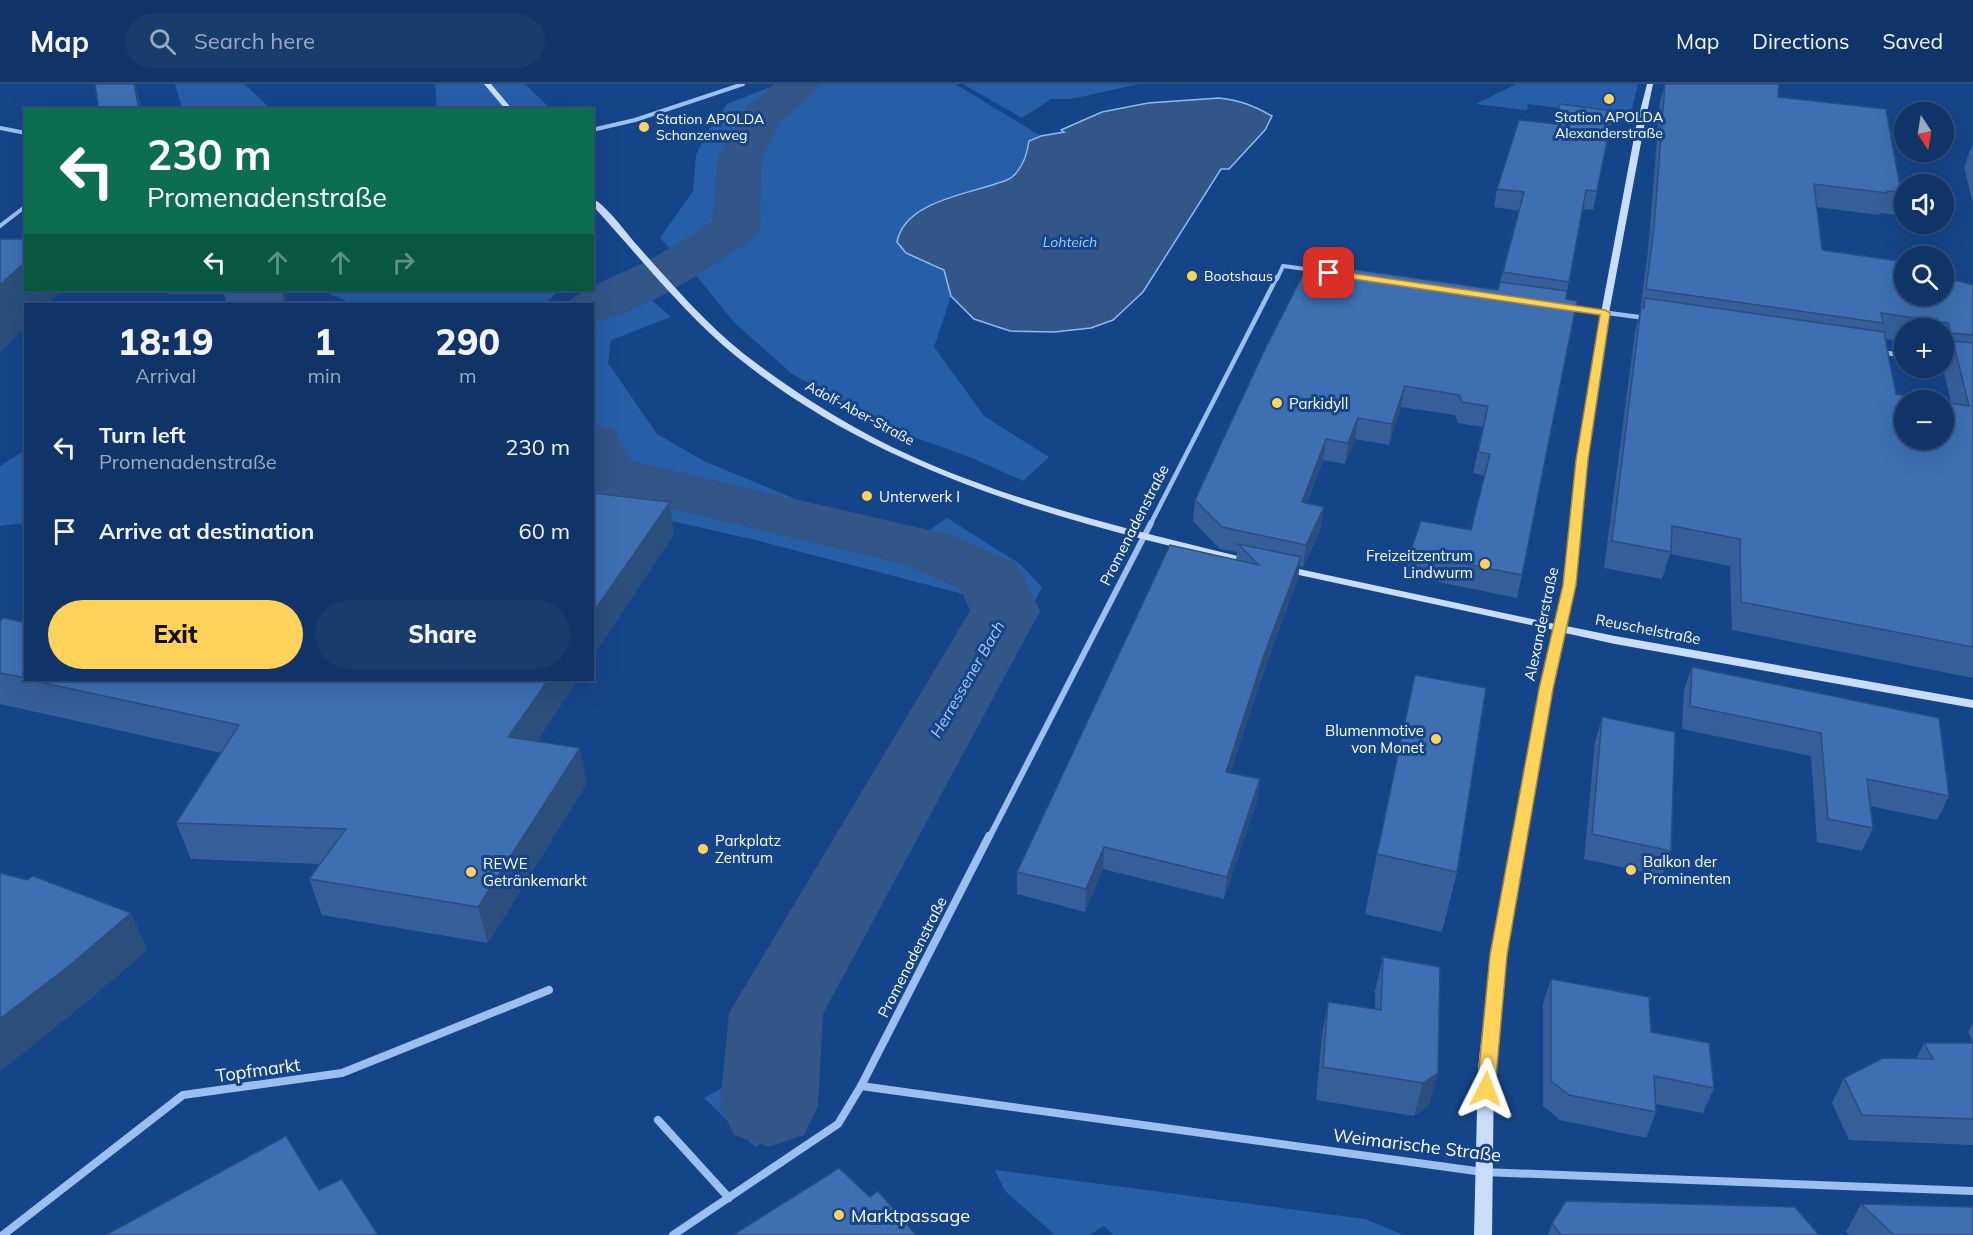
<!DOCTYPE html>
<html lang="en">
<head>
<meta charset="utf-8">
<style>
	:root { --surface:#103467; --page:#193c6d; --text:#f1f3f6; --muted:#9caac0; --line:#304f7b; --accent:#ffd359 }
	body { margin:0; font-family:Mulish,sans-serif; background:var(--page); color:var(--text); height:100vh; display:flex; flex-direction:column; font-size:22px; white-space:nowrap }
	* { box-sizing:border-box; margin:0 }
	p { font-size:20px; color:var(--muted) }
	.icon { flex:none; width:33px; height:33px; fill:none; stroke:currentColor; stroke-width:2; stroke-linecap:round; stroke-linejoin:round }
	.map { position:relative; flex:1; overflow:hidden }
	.sheet { position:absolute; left:24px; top:219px; width:570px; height:378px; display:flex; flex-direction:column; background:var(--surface); border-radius:0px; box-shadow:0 6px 24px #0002,0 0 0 2px var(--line) }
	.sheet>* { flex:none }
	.guide { position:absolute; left:24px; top:24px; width:570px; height:183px; border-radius:0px; box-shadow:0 6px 24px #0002,0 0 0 2px var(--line); background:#0b6e4f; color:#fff; overflow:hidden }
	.needle { width:39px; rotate:168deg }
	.controls { position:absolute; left:1894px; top:18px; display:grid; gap:12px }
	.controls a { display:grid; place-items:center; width:60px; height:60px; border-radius:50%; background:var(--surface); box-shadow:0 6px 24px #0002,0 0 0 2px var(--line); font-size:30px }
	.pin { position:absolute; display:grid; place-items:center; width:51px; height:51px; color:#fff; margin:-26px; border-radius:12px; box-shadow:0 3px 9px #0006 }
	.me { position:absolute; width:66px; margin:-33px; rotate:3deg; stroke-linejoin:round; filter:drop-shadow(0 0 4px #0008) }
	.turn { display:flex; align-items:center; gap:21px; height:126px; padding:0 24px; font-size:27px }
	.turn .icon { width:78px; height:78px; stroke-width:2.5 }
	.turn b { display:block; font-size:42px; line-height:51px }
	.lanes { display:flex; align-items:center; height:57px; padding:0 24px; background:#0003; justify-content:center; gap:30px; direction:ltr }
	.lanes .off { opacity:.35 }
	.eta { display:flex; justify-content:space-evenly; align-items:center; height:102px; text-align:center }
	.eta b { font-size:36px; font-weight:800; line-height:42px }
	.primary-button { display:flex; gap:12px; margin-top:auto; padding:12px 24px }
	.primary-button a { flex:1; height:69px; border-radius:36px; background:var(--accent); color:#111; font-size:24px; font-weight:800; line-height:69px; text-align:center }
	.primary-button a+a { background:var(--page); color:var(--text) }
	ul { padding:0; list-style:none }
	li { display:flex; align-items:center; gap:18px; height:84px; padding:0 24px }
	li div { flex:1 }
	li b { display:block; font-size:22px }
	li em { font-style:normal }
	header { display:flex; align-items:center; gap:36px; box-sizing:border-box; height:84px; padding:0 30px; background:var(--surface); border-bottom:2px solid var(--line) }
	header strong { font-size:28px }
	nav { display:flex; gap:33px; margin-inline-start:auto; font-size:21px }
	.search { width:420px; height:54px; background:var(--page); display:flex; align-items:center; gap:15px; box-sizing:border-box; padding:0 21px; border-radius:33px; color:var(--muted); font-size:22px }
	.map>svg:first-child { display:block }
	.green { fill:#275ea8 }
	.water { fill:#325688; stroke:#8dbaf2; stroke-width:1.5 }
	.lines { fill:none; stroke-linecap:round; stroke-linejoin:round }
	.river { fill:#325688; fill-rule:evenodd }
	.street-far3 { stroke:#9bbfef; stroke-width:4 }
	.street-far2 { stroke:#9bbfef; stroke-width:4.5 }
	.street-far1 { stroke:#9bbfef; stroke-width:6 }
	.street { stroke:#9bbfef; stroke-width:8 }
	.secondary { fill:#c9ddfa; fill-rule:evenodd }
	.wall { fill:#345f99; fill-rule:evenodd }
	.shaded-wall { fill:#2b4e7d }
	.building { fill:#3d6fb2; stroke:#2b4e7d; stroke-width:1.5 }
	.route { fill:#ffd359; stroke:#a6893a; stroke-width:1.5 }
	.poi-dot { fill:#ffd359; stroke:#154589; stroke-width:2 }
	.labels { text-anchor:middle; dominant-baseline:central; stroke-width:6; stroke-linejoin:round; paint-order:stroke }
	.far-poi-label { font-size:14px; fill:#fff; stroke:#154589; text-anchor:start }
	.far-water-label { font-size:14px; font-style:italic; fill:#a7caf6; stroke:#154589 }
	.far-street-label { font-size:14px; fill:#fff; stroke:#154589 }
	.poi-label { font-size:15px; fill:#fff; stroke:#154589; text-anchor:start }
	.street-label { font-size:15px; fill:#fff; stroke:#154589 }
	.water-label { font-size:16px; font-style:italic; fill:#a7caf6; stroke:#154589 }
	.near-street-label { font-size:18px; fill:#fff; stroke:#154589 }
	.near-poi-label { font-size:18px; fill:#fff; stroke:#154589; text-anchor:start }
</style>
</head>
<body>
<header>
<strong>Map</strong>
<div class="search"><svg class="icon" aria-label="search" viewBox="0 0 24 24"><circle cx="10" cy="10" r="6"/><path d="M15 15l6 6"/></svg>Search here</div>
<nav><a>Map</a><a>Directions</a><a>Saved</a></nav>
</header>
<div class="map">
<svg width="1973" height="1151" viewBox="0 0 1973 1151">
	<rect width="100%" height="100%" fill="#154589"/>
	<g class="green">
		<polygon points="175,0 244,0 271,25 182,25"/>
		<polygon points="435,0 525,0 551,25 437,25"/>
		<polygon points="778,0 955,0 1041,52 1029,57 1027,74 1011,94 933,119 906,169 944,186 951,212 934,263 984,332 1049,373 1023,397 972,374 895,346 792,290 734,238 694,189 660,154 693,107 696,71 707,49 727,20"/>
		<polygon points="963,0 1139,0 1071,15 1051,15 1022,34"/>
		<polygon points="1516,0 1638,0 1630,33 1528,20 1527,26 1476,20"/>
		<polygon points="627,195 671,233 611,256 608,279 657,350 702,376 814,423 924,450 947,434 1020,480 1042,503 805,958 800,992 786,1021 776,1017 784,928 1013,523 751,455 593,419 592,220 578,220"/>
		<polygon points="343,206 560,206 544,220 354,220 329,210"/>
		<polygon points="25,366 25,439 0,442 0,382"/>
		<polygon points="766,937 770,937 764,1024 792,1036 788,1045 755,1063 704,1014 733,998"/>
		<polygon points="995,1086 1365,1135 1403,1151 1114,1151 1104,1142 1089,1151 1055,1151 1005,1107"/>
	</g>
	<path class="water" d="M 1219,14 C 1240,16 1254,22 1272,32 L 1265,46 L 1229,85 L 1221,85 L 1143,208 L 1113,236 L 1091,244 L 1054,248 L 1010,247 L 974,235 L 951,212 L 944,186 L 906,169 L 897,158 C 904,119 963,111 995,100 C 1000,98 1008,97 1012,93 C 1023,84 1027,71 1029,57 L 1041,52 L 1064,48 L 1061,46 L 1102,28 L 1148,19 Z"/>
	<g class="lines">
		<g class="river">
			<path d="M 775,0 L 820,0 L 814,9 L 780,38 L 762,73 L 760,144 L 753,154 C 704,188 651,224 592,239 L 592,220 L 567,220 C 578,205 626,188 647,177 C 669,165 691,152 712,138 L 718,73 L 747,23 Z"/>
			<polygon points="592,340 614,345 631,377 950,451 1014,478 1024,493 1040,527 823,930 818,1022 804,1051 769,1063 734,1051 720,1022 729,929 970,527 961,505 903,480 592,406"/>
		</g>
		<g class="street-far3">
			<polyline points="0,44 26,49"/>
			<polyline points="592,46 635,36 743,0"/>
			<polyline points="0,142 26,122"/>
			<polyline points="1277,195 1283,182 1313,186"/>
		</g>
		<g class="street-far2">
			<polyline points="1570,224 1646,234"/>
			<polyline points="1882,268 1905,272"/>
			<polyline points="1150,441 1277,193"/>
		</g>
		<polyline class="street-far1" points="989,754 1151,439"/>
		<g class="street">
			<polyline points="861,1002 1483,1088 1973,1107"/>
			<polyline points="658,1036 729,1114"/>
			<polyline points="3,1151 183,1011 342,989 549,906"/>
			<polyline points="673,1151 838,1040 861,1002 989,752"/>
		</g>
		<g class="secondary">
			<polygon points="484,0 491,0 513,26 506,26"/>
			<polygon points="1647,0 1653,0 1644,43 1609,229 1587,376 1576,501 1566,542 1615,552 1973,616 1973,624 1615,560 1565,549 1552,605 1505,871 1494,984 1492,1151 1474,1151 1478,984 1491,871 1540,605 1554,546 1285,488 1279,485 1285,482 1555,540 1564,501 1577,376 1601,229 1636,43"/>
			<path d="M 592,114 C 607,122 624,146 636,160 C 670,198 704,238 744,270 C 779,297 815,321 854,343 C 974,411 1121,443 1254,476 L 1256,478 L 1250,481 C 1069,439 884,392 737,273 C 683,229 639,172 592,121 Z"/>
		</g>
	</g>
	<g class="wall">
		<path d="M 1665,0 L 1779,0 L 1778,13 L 1901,108 L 1894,131 L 1880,129 L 1879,131 L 1817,123 L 1822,166 L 1954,196 L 1973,201 L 1973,594 L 1732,546 L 1730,482 L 1670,470 L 1662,495 L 1604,484 L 1635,248 L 1640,227 L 1648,167 L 1660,17 ZM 1905,244 L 1944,244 L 1944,274 L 1946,274 L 1943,284 L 1951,319 L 1896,310 L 1886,255 L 1905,258 Z"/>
		<polygon points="1519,36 1597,107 1593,126 1582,125 1567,207 1522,491 1517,514 1405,491 1410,469 1471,446 1485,392 1473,389 1483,343 1458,339 1455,331 1401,323 1389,361 1355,355 1345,380 1323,376 1307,419 1324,423 1321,445 1303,483 1299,482 1298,494 1262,593 1230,689 1260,695 1257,717 1224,815 1103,785 1085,828 1017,810 1017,788 1236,476 1237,468 1220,465 1193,437 1195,416 1498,206 1519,127 1494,123 1497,105"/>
		<polygon points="1972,61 1973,61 1973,120 1964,83"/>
		<polygon points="168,206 289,206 284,219 260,220 227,220 224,210 169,210"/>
		<polygon points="0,537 26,539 26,596 578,596 537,657 587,699 488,859 322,831 309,795 320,780 191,775 176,739 221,669 0,620"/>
		<polygon points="1692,583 1949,712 1937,736 1870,722 1873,744 1862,767 1817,758 1811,672 1682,645 1684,606"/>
		<polygon points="1602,633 1671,767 1662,792 1584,775 1595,658"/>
		<polygon points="1377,770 1457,788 1442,848 1365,830"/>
		<polygon points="1383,873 1440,883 1429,1022 1414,1032 1316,1016 1322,951 1328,918 1375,925 1375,907"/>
		<polygon points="1551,895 1714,1004 1703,1029 1656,1020 1656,1028 1646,1054 1560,1036 1543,1022 1543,920"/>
		<polygon points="1973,939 1973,958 1968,948"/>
		<polygon points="1924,959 1973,959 1973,1061 1849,1056 1832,1019 1844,994 1916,975"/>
		<polygon points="1861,1120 1973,1151 1849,1151 1846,1148"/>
		<polygon points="1552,1139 1819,1151 1548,1151"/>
	</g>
	<g class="shaded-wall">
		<polygon points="134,0 135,0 143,26 139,26"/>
		<polygon points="26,177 26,206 62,206 48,220 26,220 26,243 0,269 0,201"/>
		<polygon points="281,206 289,206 284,219"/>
		<polygon points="1405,302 1401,323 1389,361 1392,340"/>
		<polygon points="1358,334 1355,355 1345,380 1348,359"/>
		<polygon points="1326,355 1323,376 1299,439 1302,418"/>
		<polygon points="670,418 674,451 592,574 592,530"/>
		<polygon points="1324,423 1321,445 1303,483 1306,461"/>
		<polygon points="1301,473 1298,494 1262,593 1223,710 1226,688 1264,571"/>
		<polygon points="548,596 578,596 516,689 508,653"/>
		<polygon points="580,664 587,699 488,859 478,823"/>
		<polygon points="1260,695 1257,717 1224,815 1227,793"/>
		<polygon points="1104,763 1103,785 1085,828 1086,805"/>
		<polygon points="131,829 148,866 88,917 0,988 0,935"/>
		<polygon points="1438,989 1429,1022 1414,1032 1423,999"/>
	</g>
	<g class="building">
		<polygon points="95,0 134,0 139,26 99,26"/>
		<polygon points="1665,0 1779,0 1778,13 1886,25 1901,108 1887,107 1887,109 1814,100 1822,166 1905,178 1905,212 1944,212 1944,183 1951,184 1954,196 1973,201 1973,251 1951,249 1948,239 1881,229 1883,239 1646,205 1654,144"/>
		<polygon points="1560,20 1613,27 1597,107 1586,106 1569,198 1503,188 1524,108 1497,105 1519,36 1555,40"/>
		<polygon points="2,155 26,155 26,177 0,201 0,157"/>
		<polygon points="1309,179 1498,206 1500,198 1567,207 1566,215 1577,217 1522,491 1410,469 1421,437 1471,446 1490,370 1478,368 1488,322 1462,318 1459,311 1405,302 1392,340 1358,334 1348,359 1326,355 1302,418 1324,423 1306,461 1222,443 1195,416 1265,265"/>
		<polygon points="1645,214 1884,248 1896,310 1936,316 1905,316 1905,356 1944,356 1944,318 1969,322 1953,257 1973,259 1973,563 1741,518 1740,455 1672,442 1671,468 1612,457 1641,223 1644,224"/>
		<polygon points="592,409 670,418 592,530"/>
		<polygon points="1238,460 1301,473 1264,571 1226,688 1260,695 1227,793 1104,763 1086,805 1017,788 1170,461 1259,481"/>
		<polygon points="4,534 26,539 26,594 0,589 0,537"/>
		<polygon points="1692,583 1939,634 1949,712 1867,695 1873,744 1828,735 1821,649 1690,622"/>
		<polygon points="1415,591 1486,604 1457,788 1377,770"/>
		<polygon points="30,596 548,596 508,653 580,664 478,823 309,795 346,745 176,739 239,641"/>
		<polygon points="1602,633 1675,648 1671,767 1592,750"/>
		<polygon points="0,789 27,796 33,792 131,829 70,881 0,935"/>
		<polygon points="1383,873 1440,883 1438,989 1423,999 1323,983 1328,918 1381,926"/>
		<polygon points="1551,895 1649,913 1651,948 1709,959 1714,1004 1654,992 1656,1028 1569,1011 1551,997"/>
		<polygon points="1924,959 1973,959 1973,1035 1862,1031 1844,994 1883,974 1933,975"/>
		<polygon points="286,1052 319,1106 342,1095 378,1151 106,1151"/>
		<polygon points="839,1084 870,1113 878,1107 916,1151 733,1151"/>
		<polygon points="1566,1117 1795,1123 1819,1151 1561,1151 1552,1139"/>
		<polygon points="1861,1120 1973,1123 1973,1151 1894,1151"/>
	</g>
	<polygon class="route" points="1329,186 1605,226 1610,229 1588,376 1576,501 1553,605 1507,871 1495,1005 1492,1011 1486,1013 1479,1011 1477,1005 1490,871 1539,605 1563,501 1576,376 1600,231 1326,191 1326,187"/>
	<g class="poi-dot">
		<circle cx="1609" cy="15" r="6"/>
		<circle cx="644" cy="43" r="6"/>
		<circle cx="1192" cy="192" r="6"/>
		<circle cx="1277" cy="319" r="6"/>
		<circle cx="867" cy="412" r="6"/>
		<circle cx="1485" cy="480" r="6"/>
		<circle cx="1436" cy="655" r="6"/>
		<circle cx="703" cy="765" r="6"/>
		<circle cx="1631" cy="786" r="6"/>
		<circle cx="471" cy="788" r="6"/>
		<circle cx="839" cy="1131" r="6"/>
	</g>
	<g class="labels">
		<g class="far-poi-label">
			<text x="1609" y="33" text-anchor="middle">Station APOLDA<tspan x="1609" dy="16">Alexanderstraße</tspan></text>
			<text x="656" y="35">Station APOLDA<tspan x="656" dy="16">Schanzenweg</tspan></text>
			<text x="1204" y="192">Bootshaus</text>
		</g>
		<g class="far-water-label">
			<text x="1070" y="158">Lohteich</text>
		</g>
		<g class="far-street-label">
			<text transform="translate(860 329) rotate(28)">Adolf-Aber-Straße</text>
		</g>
		<g class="poi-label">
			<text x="1289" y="319">Parkidyll</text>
			<text x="879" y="412">Unterwerk I</text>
			<text x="1473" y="471" text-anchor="end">Freizeitzentrum<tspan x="1473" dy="17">Lindwurm</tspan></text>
			<text x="1424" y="646" text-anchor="end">Blumenmotive<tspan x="1424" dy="17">von Monet</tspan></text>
			<text x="715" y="756">Parkplatz<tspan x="715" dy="17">Zentrum</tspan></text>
			<text x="1643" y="777">Balkon der<tspan x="1643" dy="17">Prominenten</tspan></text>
			<text x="483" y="779">REWE<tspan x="483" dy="17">Getränkemarkt</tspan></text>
		</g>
		<g class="street-label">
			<text transform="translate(1134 441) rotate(-63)">Promenadenstraße</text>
			<text transform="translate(1541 540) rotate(-78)">Alexanderstraße</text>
			<text transform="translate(1648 545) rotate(11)">Reuschelstraße</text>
			<text transform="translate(912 873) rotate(-63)">Promenadenstraße</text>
		</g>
		<g class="water-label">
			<text transform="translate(967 595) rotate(-60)">Herressener Bach</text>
		</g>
		<g class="near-street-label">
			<text transform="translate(258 986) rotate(-8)">Topfmarkt</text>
			<text transform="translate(1417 1061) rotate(7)">Weimarische Straße</text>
		</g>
		<g class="near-poi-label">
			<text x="851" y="1131">Marktpassage</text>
		</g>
	</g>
</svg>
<div class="controls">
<a><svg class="needle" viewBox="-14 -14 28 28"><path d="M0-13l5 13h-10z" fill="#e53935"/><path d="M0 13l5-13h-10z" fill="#9caac0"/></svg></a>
<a><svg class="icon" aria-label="sound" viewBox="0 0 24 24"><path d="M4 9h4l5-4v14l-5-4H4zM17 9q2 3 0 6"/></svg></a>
<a><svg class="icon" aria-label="search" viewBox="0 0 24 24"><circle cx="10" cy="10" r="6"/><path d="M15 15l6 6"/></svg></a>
<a>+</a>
<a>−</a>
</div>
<div class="pin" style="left:1329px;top:189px;background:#d93025"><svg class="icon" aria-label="arrive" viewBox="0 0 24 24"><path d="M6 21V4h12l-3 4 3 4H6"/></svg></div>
<svg class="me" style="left:1486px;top:1005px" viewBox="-20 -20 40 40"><path d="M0-17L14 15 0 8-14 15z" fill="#ffd359" stroke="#fff" stroke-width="4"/></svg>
<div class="guide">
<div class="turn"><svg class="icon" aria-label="left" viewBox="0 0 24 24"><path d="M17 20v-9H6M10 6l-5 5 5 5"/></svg><div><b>230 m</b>Promenadenstraße</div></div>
<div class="lanes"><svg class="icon" aria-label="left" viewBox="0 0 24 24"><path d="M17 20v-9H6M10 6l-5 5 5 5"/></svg><svg class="icon off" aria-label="ahead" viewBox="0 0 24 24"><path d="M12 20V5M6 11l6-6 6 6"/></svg><svg class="icon off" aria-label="ahead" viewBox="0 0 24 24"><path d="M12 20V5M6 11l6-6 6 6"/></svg><svg class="icon off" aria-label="right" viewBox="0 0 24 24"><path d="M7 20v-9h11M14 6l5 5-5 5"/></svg></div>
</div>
<section class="sheet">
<div class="eta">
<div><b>18:19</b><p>Arrival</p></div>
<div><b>1</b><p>min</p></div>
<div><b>290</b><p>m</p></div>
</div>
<ul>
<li><svg class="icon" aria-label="left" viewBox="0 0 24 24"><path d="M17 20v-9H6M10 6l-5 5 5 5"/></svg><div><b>Turn left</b><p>Promenadenstraße</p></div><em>230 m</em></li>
<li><svg class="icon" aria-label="arrive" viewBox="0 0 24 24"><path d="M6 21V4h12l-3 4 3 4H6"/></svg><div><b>Arrive at destination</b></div><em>60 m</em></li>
</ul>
<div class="primary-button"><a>Exit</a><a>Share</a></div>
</section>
</div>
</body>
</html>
